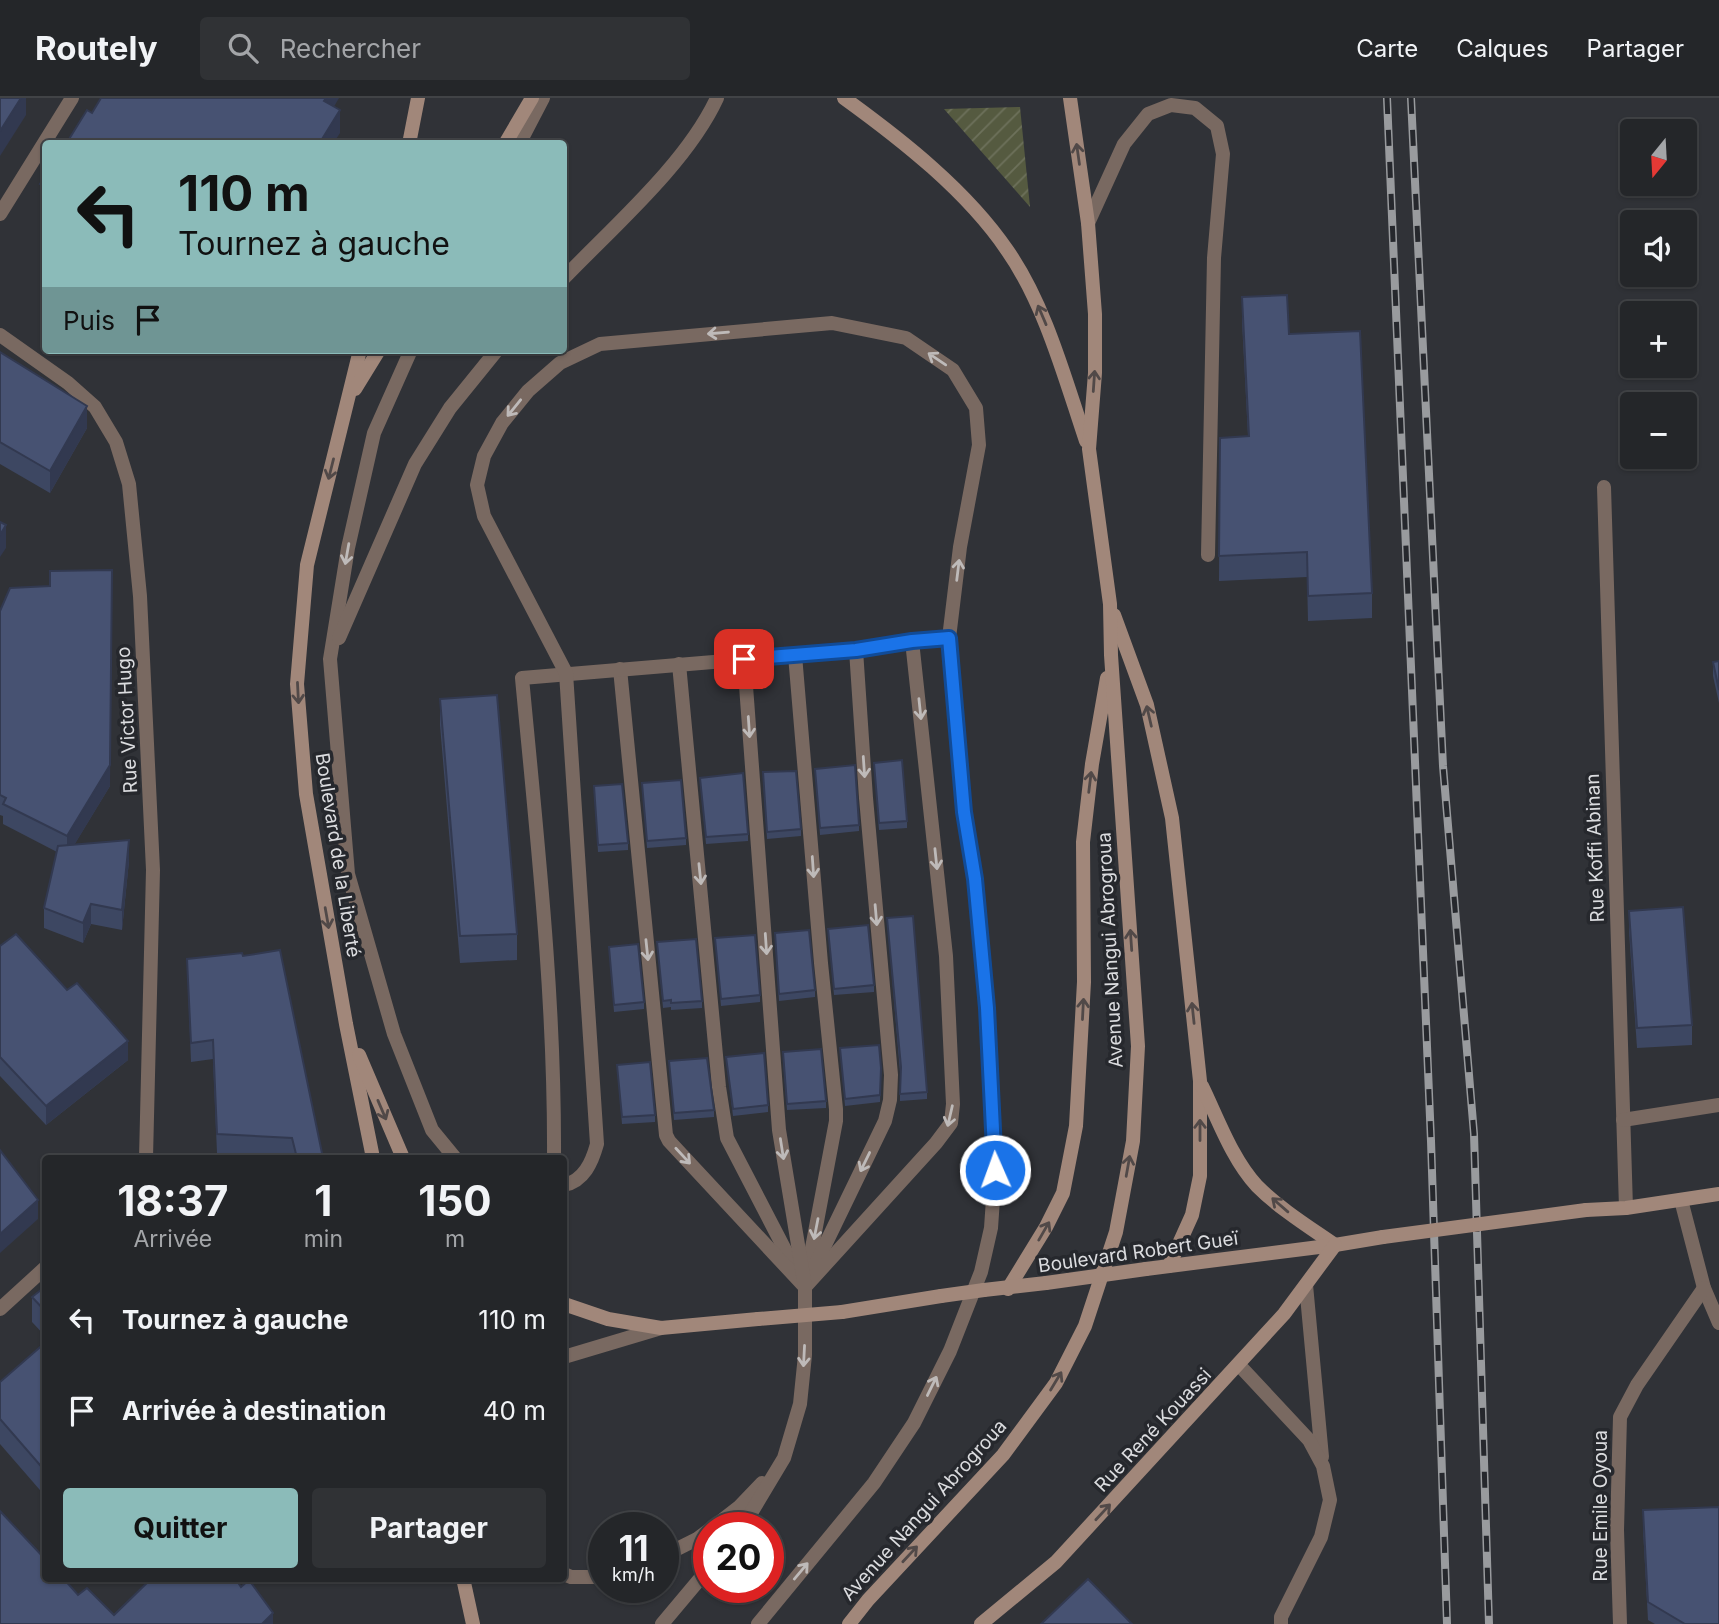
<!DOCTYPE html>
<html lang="fr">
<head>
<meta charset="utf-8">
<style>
	:root { --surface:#242629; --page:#303235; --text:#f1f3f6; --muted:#a3a5a8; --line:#414346; --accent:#8bbbb9 }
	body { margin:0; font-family:Inter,sans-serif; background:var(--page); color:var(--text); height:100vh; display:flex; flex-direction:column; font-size:26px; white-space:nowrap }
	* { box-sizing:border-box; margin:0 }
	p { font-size:23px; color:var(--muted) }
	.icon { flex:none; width:38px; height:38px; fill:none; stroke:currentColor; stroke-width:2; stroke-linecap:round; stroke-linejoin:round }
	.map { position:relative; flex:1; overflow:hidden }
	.panel { position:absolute; left:42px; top:1057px; width:525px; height:427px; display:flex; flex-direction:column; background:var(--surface); border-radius:7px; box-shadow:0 2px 5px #0004,0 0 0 2px var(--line) }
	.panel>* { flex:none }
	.top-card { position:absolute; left:42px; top:42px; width:525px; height:214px; border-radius:7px; box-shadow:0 2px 5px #0004,0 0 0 2px var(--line); background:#8bbbb9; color:#111; overflow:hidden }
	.needle { width:46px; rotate:198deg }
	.fabs { position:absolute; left:1620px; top:21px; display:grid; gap:14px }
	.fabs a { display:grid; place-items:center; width:77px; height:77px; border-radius:7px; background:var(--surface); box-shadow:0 2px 5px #0004,0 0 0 2px var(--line); font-size:35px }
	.speed { position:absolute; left:588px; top:1414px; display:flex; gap:14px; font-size:35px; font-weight:700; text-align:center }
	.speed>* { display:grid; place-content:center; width:91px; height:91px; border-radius:50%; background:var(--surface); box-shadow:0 2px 5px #0004,0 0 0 2px var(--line); line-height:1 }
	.speed small { font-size:18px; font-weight:400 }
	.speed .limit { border:10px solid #d22; background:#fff; color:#111 }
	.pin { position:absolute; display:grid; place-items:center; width:60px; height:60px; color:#fff; margin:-30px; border-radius:14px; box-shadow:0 4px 10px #0006 }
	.me { position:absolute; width:77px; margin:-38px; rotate:358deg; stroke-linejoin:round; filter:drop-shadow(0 0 5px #0008) }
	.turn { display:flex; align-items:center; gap:24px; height:147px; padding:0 21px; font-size:32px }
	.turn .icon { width:91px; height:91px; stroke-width:2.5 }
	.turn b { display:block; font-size:49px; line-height:60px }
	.then { display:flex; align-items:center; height:66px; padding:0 21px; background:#0003; gap:14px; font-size:26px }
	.eta { display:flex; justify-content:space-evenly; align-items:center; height:119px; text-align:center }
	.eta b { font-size:42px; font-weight:700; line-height:49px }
	.action { display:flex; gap:14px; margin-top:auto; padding:14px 21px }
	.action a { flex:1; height:80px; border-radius:7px; background:var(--accent); color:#111; font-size:28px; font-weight:700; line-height:80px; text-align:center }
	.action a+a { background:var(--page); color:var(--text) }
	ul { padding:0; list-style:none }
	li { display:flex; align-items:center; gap:21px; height:91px; padding:0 21px }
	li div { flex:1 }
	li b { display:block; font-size:26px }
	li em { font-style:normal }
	header { display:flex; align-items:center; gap:42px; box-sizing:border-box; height:98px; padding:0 35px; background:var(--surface); border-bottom:2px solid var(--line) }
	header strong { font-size:33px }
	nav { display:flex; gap:38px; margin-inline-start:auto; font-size:24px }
	.search { width:490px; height:63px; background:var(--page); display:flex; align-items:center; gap:18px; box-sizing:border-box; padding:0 24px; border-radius:7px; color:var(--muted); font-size:26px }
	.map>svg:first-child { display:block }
	.garden { fill:url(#garden-furrows) }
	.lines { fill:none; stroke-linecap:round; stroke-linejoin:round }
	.lane { stroke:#796961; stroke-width:14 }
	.street { stroke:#796961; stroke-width:14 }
	.secondary { stroke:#a1877a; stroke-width:14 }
	.rail-casing { stroke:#999b9e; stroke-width:8 }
	.rail { stroke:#26282d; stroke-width:5; stroke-dasharray:16; stroke-linecap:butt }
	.secondary-bridge { stroke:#a1877a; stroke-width:14 }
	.wall { fill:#3d4762 }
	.shaded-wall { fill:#323950 }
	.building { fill:#475272; stroke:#323950; stroke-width:2 }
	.oneway { stroke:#514948 }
	.oneway2 { stroke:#bebab9 }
	.route-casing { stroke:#114b97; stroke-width:18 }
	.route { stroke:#1a73e8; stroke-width:12 }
	.labels { text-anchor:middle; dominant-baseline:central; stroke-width:7; stroke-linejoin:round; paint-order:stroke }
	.street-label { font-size:19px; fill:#dbdcdf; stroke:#26282d }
</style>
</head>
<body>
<header>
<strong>Routely</strong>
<div class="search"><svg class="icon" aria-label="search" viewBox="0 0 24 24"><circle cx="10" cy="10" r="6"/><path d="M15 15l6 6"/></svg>Rechercher</div>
<nav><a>Carte</a><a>Calques</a><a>Partager</a></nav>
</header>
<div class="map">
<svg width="1719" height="1526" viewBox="0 0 1719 1526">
	<defs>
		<pattern id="garden-furrows" width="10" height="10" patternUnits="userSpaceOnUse" patternTransform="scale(1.75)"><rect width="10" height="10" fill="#555a40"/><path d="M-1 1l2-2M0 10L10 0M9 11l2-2" fill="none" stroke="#6d715b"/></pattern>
	</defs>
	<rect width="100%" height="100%" fill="#303237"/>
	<polygon class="garden" points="1020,9 1030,109 944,11"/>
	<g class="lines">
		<g class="lane">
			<polyline points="519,46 543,0"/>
			<polyline points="1088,125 1124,46 1148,16 1171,7 1195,10 1217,28 1223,56 1214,160 1208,457"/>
			<path d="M 564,180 C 614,128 687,65 717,0"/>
			<polyline points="411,252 374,335 348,450 330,561 348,776 394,936 432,1032 455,1060"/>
			<polyline points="339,540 415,366 450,310 497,252"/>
			<polyline points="795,557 821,865 836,1011 836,1023 808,1171"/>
			<polyline points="679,566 719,989 727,1040 796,1173"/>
			<polyline points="620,571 666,1037 669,1043 804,1188"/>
			<path d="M 554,1060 C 555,900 537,740 522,580 L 856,552 L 912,543 L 949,540"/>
			<path d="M 564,1087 C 584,1083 592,1064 597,1046 L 566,575 L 484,418 L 477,387 L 484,358 L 502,325 L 528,293 L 560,265 L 600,246 L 832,225 L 906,240 L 953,272 L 976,310 L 979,347 L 960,449 L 949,540 L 964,714 L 975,781 L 987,910 L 995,1072 L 991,1130 L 981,1174 L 950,1253 L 914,1325 L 874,1385 L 758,1526"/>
			<polyline points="811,1176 885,1023 890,1002 891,977 866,700 856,552"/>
			<polyline points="805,1189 936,1045 951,1025 953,1006 946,858 912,543"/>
			<polyline points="564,1259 661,1230"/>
			<polyline points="712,1430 739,1409 762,1385"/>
			<polyline points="742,1430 784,1360 800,1306 805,1257 805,1189 779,1032 744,561"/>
			<polyline points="663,1458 697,1441 709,1432"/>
			<polyline points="564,1476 571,1479 604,1479"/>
			<polyline points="662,1526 709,1470"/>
		</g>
		<g class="street">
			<polyline points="0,116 72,0"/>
			<polyline points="0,237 68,285 95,309 116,344 129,386 140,498 153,772 146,1060"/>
			<polyline points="1604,389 1626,1110"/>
			<polyline points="1623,1022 1719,1007"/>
			<polyline points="1681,1102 1704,1190 1719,1225"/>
			<polyline points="1306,1187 1322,1359"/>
			<polyline points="0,1211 46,1169"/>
			<polyline points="1239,1267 1309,1342 1323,1368 1330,1402 1321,1439 1281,1519 1281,1526"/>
			<polyline points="1620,1526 1617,1432 1620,1319 1637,1287 1704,1190"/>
		</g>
		<g class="secondary">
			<path d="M 844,0 C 902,42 967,93 1007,152 C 1045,206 1065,281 1086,343"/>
			<polyline points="409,46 418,0"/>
			<polyline points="505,46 532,0"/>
			<polyline points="360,252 307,467 297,586 306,696 346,926 373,1060"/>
			<polyline points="355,291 379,252"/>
			<polyline points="1114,517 1147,607 1172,720 1200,983 1200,1078 1192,1117 1169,1168"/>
			<polyline points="359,957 403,1060"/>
			<path d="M 1202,988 C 1218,1021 1232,1061 1257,1088 C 1280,1111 1309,1129 1335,1147"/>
			<polyline points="1586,1112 1626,1110 1719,1096"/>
			<polyline points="1146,1171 1335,1147 1383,1139"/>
			<polyline points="1008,1191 1046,1129 1063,1095 1076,1028 1084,884 1083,744 1092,666 1107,580"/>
			<polyline points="984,1192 1046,1185"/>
			<polyline points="564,1206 608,1221 661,1230 758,1221"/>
			<polyline points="842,1214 941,1198"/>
			<polyline points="463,1480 473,1526"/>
			<polyline points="849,1526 868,1502 1003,1357 1056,1285 1085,1228 1116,1134 1133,1043 1138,948 1111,557 1110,506 1089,351 1095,275 1095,216 1088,125 1070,0"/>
			<polyline points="981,1526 1056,1464 1284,1216 1335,1147"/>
		</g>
		<defs>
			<g id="rail">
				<polyline points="1387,0 1431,1043 1447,1526"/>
				<polyline points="1411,0 1443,668 1474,1036 1489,1526"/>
			</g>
		</defs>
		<use href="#rail" class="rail-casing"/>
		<use href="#rail" class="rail"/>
		<g class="secondary-bridge">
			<polyline points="1383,1139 1586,1112"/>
			<polyline points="1046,1185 1146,1171"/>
			<polyline points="941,1198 984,1192"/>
			<polyline points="758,1221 842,1214"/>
		</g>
	</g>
	<g class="wall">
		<polygon points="46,77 46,113 40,109 40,86"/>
		<polygon points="1242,199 1289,236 1372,495 1372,520 1308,523 1307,479 1219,483 1220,340 1248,338 1242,224"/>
		<polygon points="0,254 87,330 50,395 0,366"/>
		<polygon points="0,513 110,688 74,747 129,763 122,832 91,826 83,845 44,830 44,810 57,754 3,726 3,718 0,717"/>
		<polygon points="1719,563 1719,605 1713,578 1713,564"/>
		<polygon points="440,601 517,836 517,862 460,865 440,627"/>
		<polygon points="874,665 907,723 907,730 879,732"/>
		<polygon points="815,671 859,727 859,733 820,737"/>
		<polygon points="700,680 748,736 748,743 706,746"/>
		<polygon points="763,681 801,731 801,738 767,741"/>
		<polygon points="642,685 686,740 686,747 647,750"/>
		<polygon points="594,688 628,745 628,752 598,754"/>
		<polygon points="1629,813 1692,927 1692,947 1637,950 1629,833"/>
		<polygon points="887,820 927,994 927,1001 900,1003 900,974"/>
		<polygon points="828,831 874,887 874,894 834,897"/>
		<polygon points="715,840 760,897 760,904 721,908"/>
		<polygon points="775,842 815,892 815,899 779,903"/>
		<polygon points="657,844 702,903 702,910 671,912 671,909 663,910"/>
		<polygon points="0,848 128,962 46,1027 0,978"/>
		<polygon points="609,849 644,904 644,911 614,914"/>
		<polygon points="243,858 323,1060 293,1060 292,1058 217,1055 213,961 191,964 187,861"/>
		<polygon points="840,950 881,977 880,1004 845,1008"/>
		<polygon points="726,959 768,1007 768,1014 733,1018"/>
		<polygon points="783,961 826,1003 826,1010 787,1012"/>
		<polygon points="669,963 714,1012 714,1019 674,1022"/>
		<polygon points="617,967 655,1017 655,1024 622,1026"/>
		<polygon points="46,1188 46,1239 32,1224 32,1199"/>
		<polygon points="46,1244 46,1399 0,1346 0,1284"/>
		<polygon points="1643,1412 1719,1526 1655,1526 1648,1522 1643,1431"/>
	</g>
	<g class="shaded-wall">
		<polygon points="21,0 26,0 26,17 0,58 0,33"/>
		<polygon points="326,0 339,0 324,26 324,3"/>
		<polygon points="340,12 340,35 333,46 319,46"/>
		<polygon points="87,308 87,330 50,395 50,373"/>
		<polygon points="6,427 6,450 0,459 0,437"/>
		<polygon points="112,472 110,688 67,759 67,738"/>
		<polygon points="129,742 129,763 122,832 122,812"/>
		<polygon points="91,806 91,826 83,845 83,825"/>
		<polygon points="128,943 128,962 46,1027 46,1008"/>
		<polygon points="38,1102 38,1121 0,1155 0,1136"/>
		<polygon points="273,1515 273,1526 262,1526"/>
	</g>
	<g class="building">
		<polygon points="0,0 21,0 0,33"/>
		<polygon points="101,0 326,0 324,3 340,12 319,46 66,46 87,12 92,15"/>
		<polygon points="46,77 46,90 40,86"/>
		<polygon points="1287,197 1289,236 1360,233 1372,495 1308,498 1307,454 1219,458 1220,340 1249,338 1242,199"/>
		<polygon points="0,254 87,308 50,373 0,344"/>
		<polygon points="0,424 6,427 0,437"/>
		<polygon points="112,472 110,667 67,738 3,706 6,700 0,697 0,513 10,490 50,488 50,473"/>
		<polygon points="1719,563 1719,592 1713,564"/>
		<polygon points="497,597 517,836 460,838 440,601"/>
		<polygon points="902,662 907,723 879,725 874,665"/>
		<polygon points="855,667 859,727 820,730 815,671"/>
		<polygon points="796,673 801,731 767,734 763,674"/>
		<polygon points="743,675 748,736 706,739 700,680"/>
		<polygon points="681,682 686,740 647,743 642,685"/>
		<polygon points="622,686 628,745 598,747 594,688"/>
		<polygon points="129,742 122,812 91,806 83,825 44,810 58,748"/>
		<polygon points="1683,809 1692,927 1637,930 1629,813"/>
		<polygon points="913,818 927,994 900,996 901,969 887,820"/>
		<polygon points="868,827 874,887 834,891 828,831"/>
		<polygon points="809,832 815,892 779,896 775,835"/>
		<polygon points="16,836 67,892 77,885 128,943 46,1008 0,959 0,848"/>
		<polygon points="755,837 760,897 721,901 715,840"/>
		<polygon points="696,841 702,903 671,905 671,902 663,903 657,844"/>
		<polygon points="638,846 644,904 614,907 609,849"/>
		<polygon points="280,852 323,1060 297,1060 292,1040 217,1036 213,942 191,945 187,861 242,855 243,858"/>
		<polygon points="879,947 881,970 880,997 845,1001 840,950"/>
		<polygon points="821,951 826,1003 787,1006 783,954"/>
		<polygon points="764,955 768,1007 733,1011 726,959"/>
		<polygon points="707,960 714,1012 674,1015 669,963"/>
		<polygon points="650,964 655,1017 622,1019 617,967"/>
		<polygon points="0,1052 38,1102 0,1136"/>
		<polygon points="46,1188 46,1214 32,1199"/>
		<polygon points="46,1244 46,1374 0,1321 0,1284"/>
		<polygon points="1719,1409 1719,1526 1685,1526 1648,1504 1643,1412"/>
		<polygon points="0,1413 46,1462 46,1480 63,1480 78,1497 87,1490 114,1517 152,1480 235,1480 241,1489 249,1482 273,1515 262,1526 0,1526"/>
		<polygon points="1088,1481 1132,1526 1041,1526"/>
	</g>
	<defs><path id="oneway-shaft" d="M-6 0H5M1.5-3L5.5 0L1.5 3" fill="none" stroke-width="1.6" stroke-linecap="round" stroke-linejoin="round" transform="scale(1.75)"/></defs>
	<g class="oneway">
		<use href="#oneway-shaft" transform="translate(1078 56) rotate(-98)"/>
		<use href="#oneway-shaft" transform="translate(1042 217) rotate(-113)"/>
		<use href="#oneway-shaft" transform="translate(1094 283) rotate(-86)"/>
		<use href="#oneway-shaft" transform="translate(331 371) rotate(104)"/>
		<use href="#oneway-shaft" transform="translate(298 595) rotate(87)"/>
		<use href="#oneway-shaft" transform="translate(1149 618) rotate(-103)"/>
		<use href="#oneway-shaft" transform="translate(1090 684) rotate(-83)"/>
		<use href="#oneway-shaft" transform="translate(327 820) rotate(80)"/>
		<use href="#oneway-shaft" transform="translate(1131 842) rotate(-94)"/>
		<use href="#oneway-shaft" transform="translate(1083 911) rotate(-87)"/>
		<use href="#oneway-shaft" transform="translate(1193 915) rotate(-96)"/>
		<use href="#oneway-shaft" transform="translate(382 1012) rotate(67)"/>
		<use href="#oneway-shaft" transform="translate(1200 1032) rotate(-90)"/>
		<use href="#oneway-shaft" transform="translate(1128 1068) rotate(-80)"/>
		<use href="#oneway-shaft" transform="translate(1280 1107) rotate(-139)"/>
		<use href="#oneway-shaft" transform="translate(1044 1133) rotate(-60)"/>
		<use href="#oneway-shaft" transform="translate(1056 1283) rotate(-59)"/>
		<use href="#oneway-shaft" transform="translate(1103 1414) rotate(-47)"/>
		<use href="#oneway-shaft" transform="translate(910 1456) rotate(-47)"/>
	</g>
	<g class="oneway2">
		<use href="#oneway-shaft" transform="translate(718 235) rotate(175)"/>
		<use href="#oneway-shaft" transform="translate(937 261) rotate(-146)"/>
		<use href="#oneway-shaft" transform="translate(514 310) rotate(129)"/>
		<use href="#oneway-shaft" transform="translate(347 456) rotate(100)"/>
		<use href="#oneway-shaft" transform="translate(958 472) rotate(-83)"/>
		<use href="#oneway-shaft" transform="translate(920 611) rotate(84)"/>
		<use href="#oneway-shaft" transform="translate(749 629) rotate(86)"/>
		<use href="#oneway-shaft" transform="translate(864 669) rotate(86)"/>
		<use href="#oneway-shaft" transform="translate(936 761) rotate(84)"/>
		<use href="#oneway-shaft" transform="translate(813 769) rotate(86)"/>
		<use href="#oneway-shaft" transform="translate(700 776) rotate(84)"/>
		<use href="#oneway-shaft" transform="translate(876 817) rotate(85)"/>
		<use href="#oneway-shaft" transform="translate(766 846) rotate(86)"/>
		<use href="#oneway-shaft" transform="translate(647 852) rotate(84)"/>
		<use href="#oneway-shaft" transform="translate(950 1018) rotate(103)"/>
		<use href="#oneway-shaft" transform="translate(782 1051) rotate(81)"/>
		<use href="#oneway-shaft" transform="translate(683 1058) rotate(47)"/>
		<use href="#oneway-shaft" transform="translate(865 1064) rotate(116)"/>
		<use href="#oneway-shaft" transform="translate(816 1131) rotate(101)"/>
		<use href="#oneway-shaft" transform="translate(804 1258) rotate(93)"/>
		<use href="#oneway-shaft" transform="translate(932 1288) rotate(-64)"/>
		<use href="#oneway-shaft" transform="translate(801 1473) rotate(-50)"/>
	</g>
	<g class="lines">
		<defs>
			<polyline id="route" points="744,561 856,552 912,543 949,540 964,714 975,781 987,910 995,1072"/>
		</defs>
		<use href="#route" class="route-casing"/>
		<use href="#route" class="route"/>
	</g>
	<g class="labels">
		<g class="street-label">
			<text transform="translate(127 622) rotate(-93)">Rue Victor Hugo</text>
			<text transform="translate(1595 750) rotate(-92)">Rue Koffi Abinan</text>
			<text transform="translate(338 757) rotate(81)">Boulevard de la Liberté</text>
			<text transform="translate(1110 852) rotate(-93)">Avenue Nangui Abrogroua</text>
			<text transform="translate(1138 1154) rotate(-8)">Boulevard Robert Gueï</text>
			<text transform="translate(1153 1332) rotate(-47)">Rue René Kouassi</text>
			<text transform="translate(1600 1408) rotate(-90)">Rue Emile Oyoua</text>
			<text transform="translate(924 1412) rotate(-48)">Avenue Nangui Abrogroua</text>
		</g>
	</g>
</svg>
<div class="fabs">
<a><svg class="needle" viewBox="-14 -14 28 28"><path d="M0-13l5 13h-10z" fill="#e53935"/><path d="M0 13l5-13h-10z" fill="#a3a5a8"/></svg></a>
<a><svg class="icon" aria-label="sound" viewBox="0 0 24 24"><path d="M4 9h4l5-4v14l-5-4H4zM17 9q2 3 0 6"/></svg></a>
<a>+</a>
<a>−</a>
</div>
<div class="speed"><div>11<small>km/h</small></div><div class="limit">20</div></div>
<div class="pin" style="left:744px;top:561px;background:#d93025"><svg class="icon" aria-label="arrive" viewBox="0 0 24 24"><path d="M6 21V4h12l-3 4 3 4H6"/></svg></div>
<svg class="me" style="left:995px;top:1072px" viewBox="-20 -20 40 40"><circle r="17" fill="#1a73e8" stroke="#fff" stroke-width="3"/><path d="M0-11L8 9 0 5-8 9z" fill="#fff"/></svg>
<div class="top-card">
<div class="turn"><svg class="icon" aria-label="left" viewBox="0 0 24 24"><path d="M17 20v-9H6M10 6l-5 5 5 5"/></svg><div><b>110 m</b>Tournez à gauche</div></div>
<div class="then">Puis<svg class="icon" aria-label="arrive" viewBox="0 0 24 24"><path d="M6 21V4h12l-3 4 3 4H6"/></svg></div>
</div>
<section class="panel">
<div class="eta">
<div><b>18:37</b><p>Arrivée</p></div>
<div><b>1</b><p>min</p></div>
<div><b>150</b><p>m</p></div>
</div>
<ul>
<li><svg class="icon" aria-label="left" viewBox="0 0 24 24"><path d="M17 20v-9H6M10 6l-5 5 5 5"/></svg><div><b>Tournez à gauche</b></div><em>110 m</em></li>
<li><svg class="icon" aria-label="arrive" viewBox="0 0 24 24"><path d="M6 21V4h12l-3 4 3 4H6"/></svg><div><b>Arrivée à destination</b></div><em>40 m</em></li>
</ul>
<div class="action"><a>Quitter</a><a>Partager</a></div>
</section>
</div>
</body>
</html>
